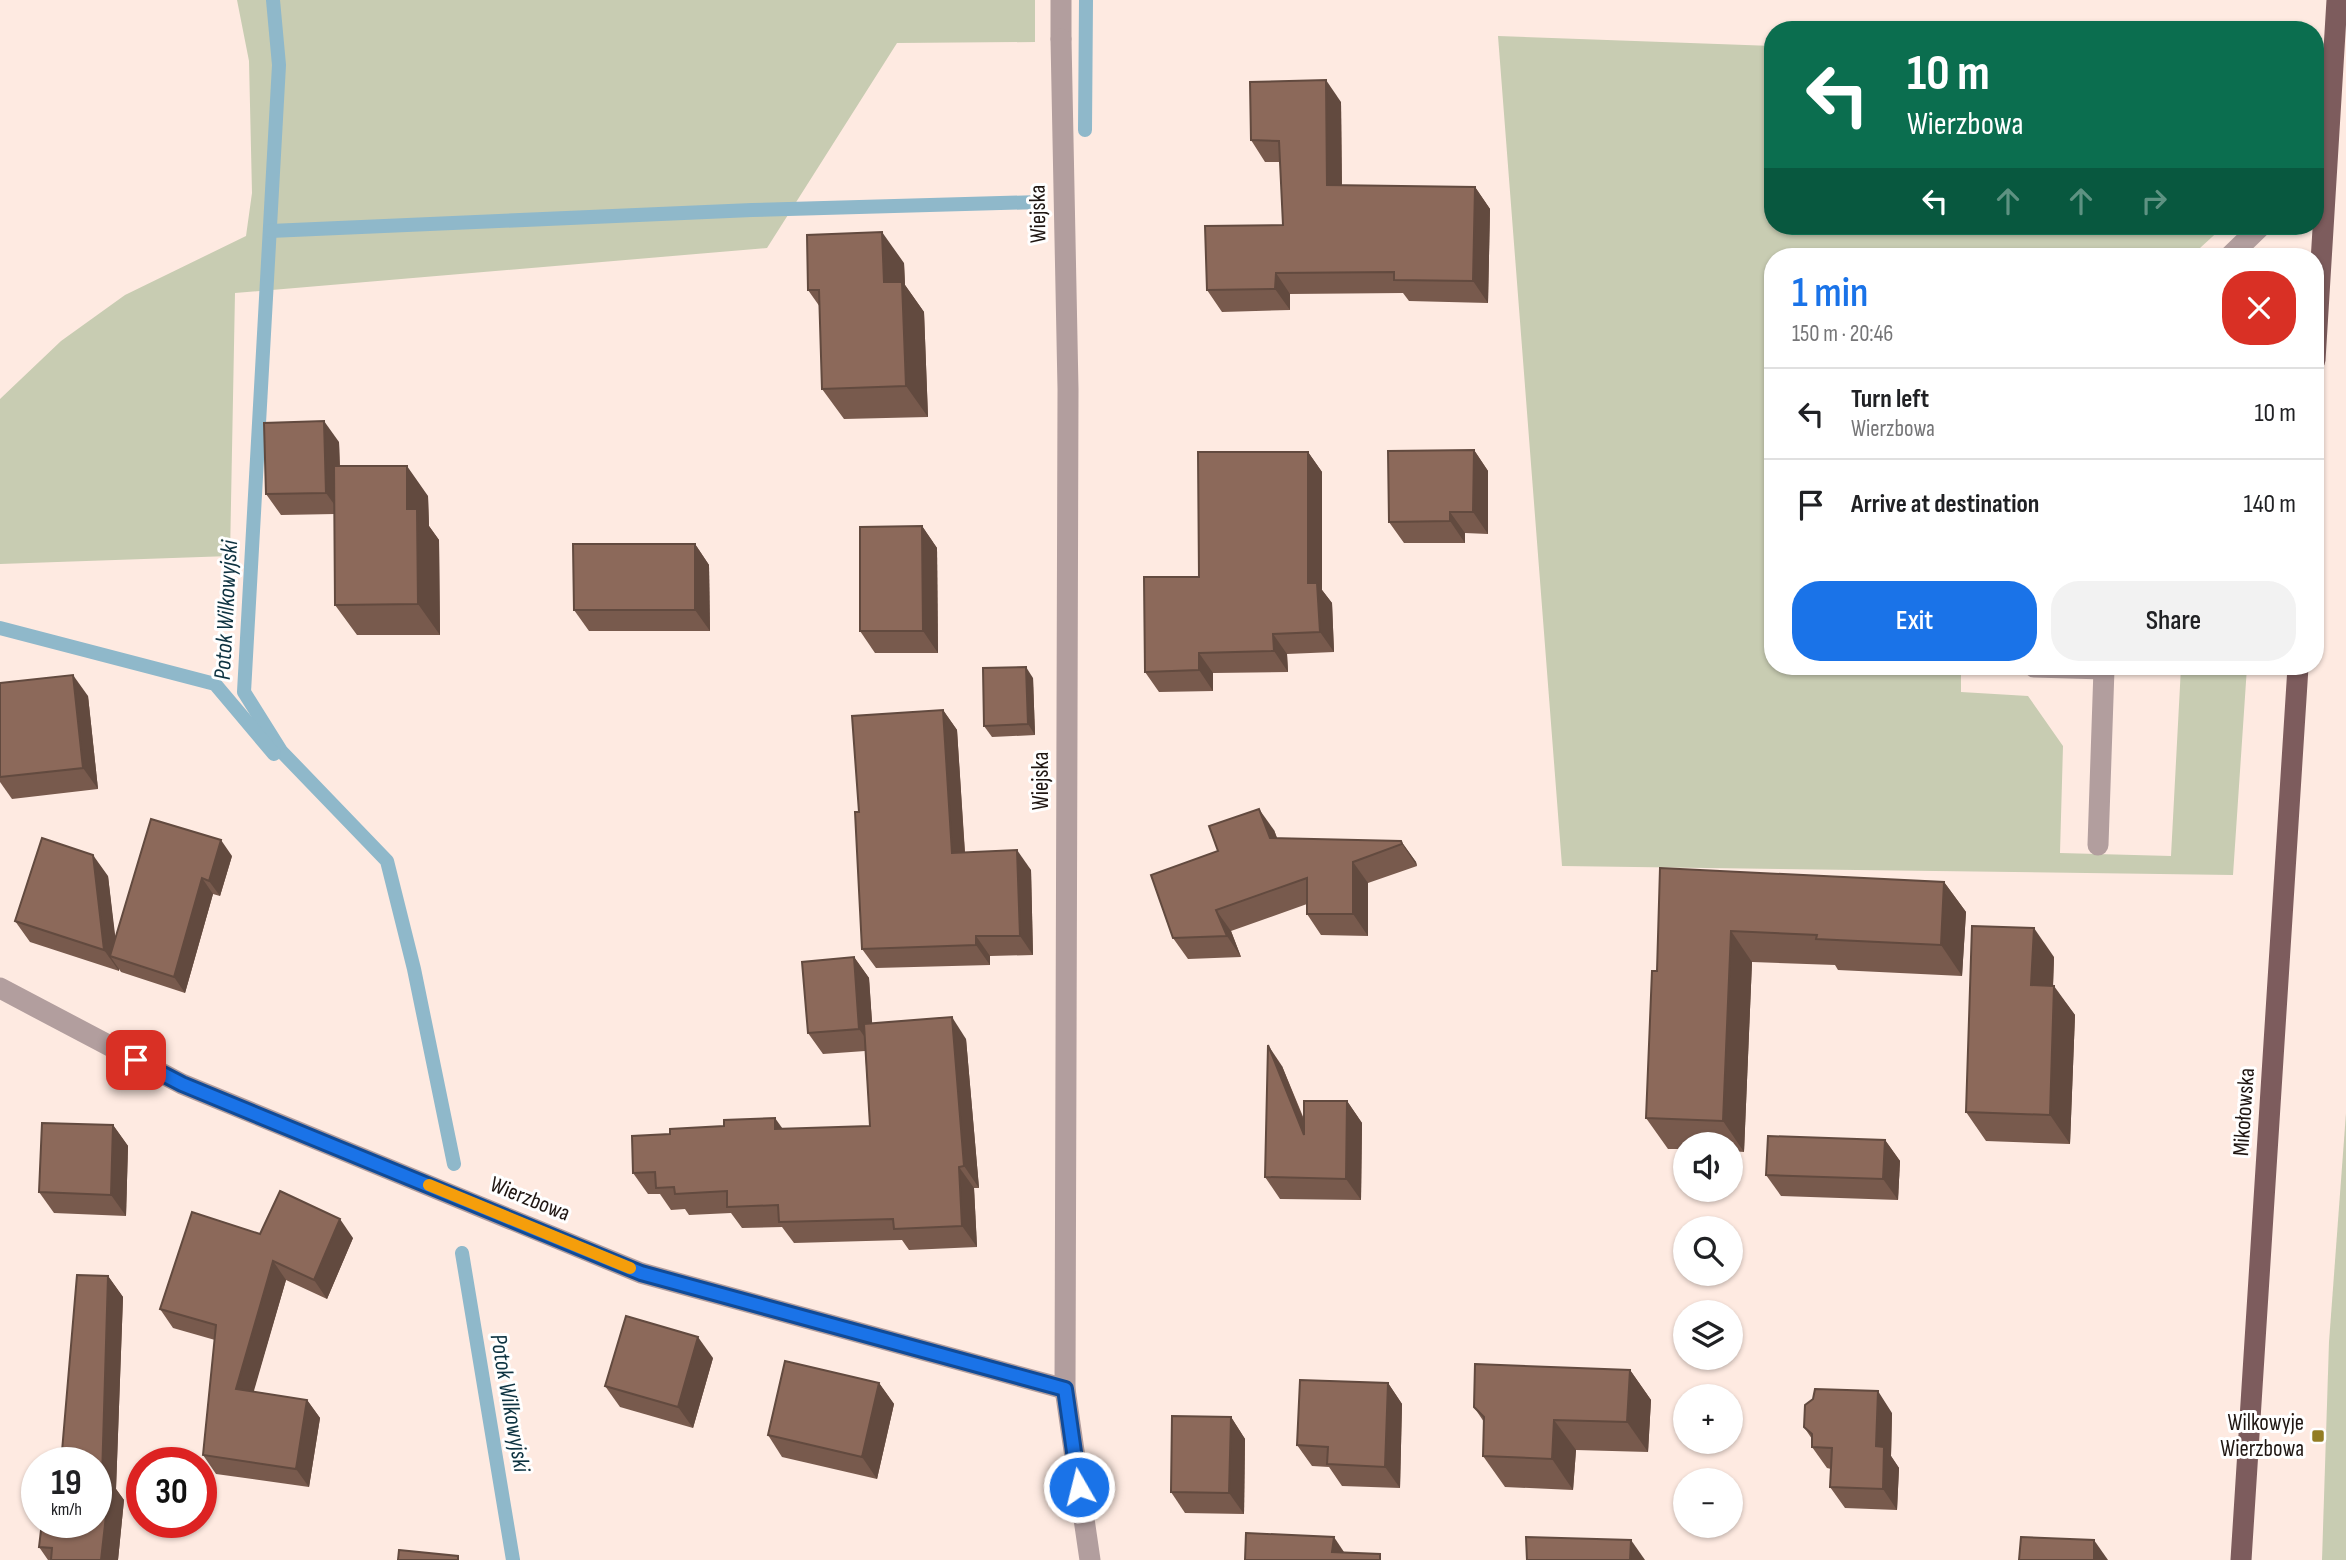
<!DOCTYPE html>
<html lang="en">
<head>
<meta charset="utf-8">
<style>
	:root { --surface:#fff; --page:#f2f2f2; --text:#202124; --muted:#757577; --line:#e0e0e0; --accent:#1a73e8 }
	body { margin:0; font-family:"Sofia Sans Condensed",sans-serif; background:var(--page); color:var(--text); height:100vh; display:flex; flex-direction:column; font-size:26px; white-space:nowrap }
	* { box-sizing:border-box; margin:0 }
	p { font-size:23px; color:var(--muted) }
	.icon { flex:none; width:38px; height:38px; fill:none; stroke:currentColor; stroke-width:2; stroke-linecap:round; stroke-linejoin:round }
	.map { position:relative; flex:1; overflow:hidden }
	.details { position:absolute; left:1764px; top:248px; width:560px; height:427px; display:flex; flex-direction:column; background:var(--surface); border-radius:28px; box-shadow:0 2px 5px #0004 }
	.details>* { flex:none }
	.banner { position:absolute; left:1764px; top:21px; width:560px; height:214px; border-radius:28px; box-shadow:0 2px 5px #0004; background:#0b6e4f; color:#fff; overflow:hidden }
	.tools { position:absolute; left:1673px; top:1132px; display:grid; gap:14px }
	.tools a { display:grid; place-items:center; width:70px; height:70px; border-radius:50%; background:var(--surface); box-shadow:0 2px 5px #0004; font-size:35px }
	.speed { position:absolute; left:21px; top:1447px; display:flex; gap:14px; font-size:35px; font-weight:700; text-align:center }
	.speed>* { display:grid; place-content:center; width:91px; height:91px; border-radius:50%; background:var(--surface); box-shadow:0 2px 5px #0004; line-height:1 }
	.speed small { font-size:18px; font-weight:400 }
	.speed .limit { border:10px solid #d22; background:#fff; color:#111 }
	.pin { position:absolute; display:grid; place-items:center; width:60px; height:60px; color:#fff; margin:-30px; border-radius:14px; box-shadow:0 4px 10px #0006 }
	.me { position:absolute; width:77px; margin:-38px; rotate:352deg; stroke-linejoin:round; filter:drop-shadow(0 0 5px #0008) }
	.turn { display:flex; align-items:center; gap:24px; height:147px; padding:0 28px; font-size:32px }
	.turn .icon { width:91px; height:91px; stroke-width:2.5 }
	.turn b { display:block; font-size:49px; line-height:60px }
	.lanes { display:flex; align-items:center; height:66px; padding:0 28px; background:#0003; justify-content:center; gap:35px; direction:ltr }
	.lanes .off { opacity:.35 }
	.round { display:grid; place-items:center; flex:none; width:74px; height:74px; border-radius:28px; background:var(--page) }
	.headline { display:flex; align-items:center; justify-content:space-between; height:119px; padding:0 28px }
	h1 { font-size:42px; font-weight:600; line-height:52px; color:var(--accent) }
	.primary-button { display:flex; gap:14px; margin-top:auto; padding:14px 28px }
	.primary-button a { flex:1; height:80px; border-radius:28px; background:var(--accent); color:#fff; font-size:28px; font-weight:600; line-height:80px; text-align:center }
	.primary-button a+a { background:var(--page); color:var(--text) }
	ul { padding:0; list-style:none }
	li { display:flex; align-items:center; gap:21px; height:91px; padding:0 28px; border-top:2px solid var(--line) }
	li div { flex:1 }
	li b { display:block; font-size:26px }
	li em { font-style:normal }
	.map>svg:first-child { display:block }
	.green { fill:#c8ccb2 }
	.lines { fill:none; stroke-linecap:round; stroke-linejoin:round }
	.stream { stroke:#8fb8ca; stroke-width:14 }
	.service { stroke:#b29e9e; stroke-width:21 }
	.minor { stroke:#b29e9e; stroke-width:21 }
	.primary { stroke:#7d5c5d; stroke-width:21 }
	.wall { fill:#785a4d }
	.shaded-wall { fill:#624a3f }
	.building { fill:#8c695a; stroke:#624a3f; stroke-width:2 }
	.route-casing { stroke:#114b97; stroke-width:18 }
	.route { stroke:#1a73e8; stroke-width:12 }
	.slow { stroke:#f59e0b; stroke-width:12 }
	.poi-dot { fill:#927d24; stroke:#fff; stroke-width:2.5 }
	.labels { text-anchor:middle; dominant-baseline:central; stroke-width:6; stroke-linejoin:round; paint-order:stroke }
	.street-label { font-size:23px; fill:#1f1612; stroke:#fff }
	.poi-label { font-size:23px; fill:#1f1612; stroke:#fff; text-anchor:end }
	.water-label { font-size:24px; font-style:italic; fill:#0e3341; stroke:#fff }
</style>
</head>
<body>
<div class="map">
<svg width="2346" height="1560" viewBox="0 0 2346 1560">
	<rect width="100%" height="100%" fill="#feeae1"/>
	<g class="green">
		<polygon points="237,0 1035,0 1035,42 897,43 767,248 235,293 230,556 0,564 0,399 61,341 125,295 246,236 252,193 249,61"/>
		<polygon points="1498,36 1773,46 1773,226 2224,226 2200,248 2102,257 1773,257 1773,667 1961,667 1961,692 2028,696 2063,746 2060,853 2171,856 2181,667 2247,667 2233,875 1562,866"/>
		<polygon points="2346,1113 2346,1560 2322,1560 2329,1342"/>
	</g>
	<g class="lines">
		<g class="stream">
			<polyline points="273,0 279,65 244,692 281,751 387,861 414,969 454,1164"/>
			<polyline points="1085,130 1086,0"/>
			<polyline points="270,231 752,210 1040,202"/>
			<polyline points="0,628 215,684 274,754"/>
			<polyline points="462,1253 513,1560"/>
		</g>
		<g class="service">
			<polyline points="1061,39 1061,0"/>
			<polyline points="2229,257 2261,226"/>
			<polyline points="2034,667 2104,669 2104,667"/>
			<polyline points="2098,845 2104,669"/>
		</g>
		<g class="minor">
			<polyline points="1061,39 1068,389 1065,1389 1090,1560"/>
			<polyline points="0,988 182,1084 641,1273 1065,1389"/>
		</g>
		<g class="primary">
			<polyline points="2315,360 2337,0"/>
			<polyline points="2241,1560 2298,667"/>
		</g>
	</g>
	<g class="wall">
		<polygon points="1341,102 1342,185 1475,187 1490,209 1488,303 1409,301 1403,293 1290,294 1290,310 1222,312 1207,290 1283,225 1280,162 1265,162 1251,140"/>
		<polygon points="904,263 905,285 924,312 928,417 844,419 822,389 820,307 808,290"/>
		<polygon points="339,442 340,466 428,496 429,526 439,540 440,635 357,635 335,605 335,514 281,515 266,494"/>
		<polygon points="1474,450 1488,471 1488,534 1465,533 1465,543 1404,543 1389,522"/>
		<polygon points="1308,452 1322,472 1322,590 1332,603 1334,652 1287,654 1288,672 1213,673 1213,691 1159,692 1145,672 1199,577"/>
		<polygon points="922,526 937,548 938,653 875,653 860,631"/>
		<polygon points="695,544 709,565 710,631 589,631 574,610"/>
		<polygon points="1033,678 1035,735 992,737 984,726"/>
		<polygon points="0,683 88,696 98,789 12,799 0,782"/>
		<polygon points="943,710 957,730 965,852 1031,870 1033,955 990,956 990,965 876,968 862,949 859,812"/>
		<polygon points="1274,830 1277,838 1401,841 1416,862 1417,866 1368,883 1368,936 1321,935 1307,914 1307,904 1231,931 1241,957 1188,959 1173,938"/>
		<polygon points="232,856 220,896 213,894 185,993 121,972 119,969 119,971 30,942 15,921 108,876 115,939"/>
		<polygon points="1660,868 1944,882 1966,912 1962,976 1838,970 1835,965 1752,962 1744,1152 1731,1151 1731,1144 1685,1144 1685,1149 1668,1149 1646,1118 1657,971"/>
		<polygon points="854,957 869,978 872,1023 966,1039 979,1188 974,1188 977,1247 909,1250 902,1240 794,1243 782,1227 742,1228 731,1213 689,1215 685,1209 671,1210 660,1194 648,1194 633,1173 670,1134 724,1126 783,1129 870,1126 865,1051 823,1054 808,1033"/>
		<polygon points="2054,957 2053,986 2075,1015 2070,1144 1986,1141 1966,1112"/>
		<polygon points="1282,1066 1304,1119 1347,1101 1362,1123 1361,1200 1280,1199 1265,1177"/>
		<polygon points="113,1125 128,1146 126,1216 54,1213 39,1192"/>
		<polygon points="1885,1140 1900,1161 1898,1200 1781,1196 1766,1175"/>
		<polygon points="260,1234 353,1238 327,1299 286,1280 253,1392 307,1400 320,1418 309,1487 216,1474 203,1455 215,1340 173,1328 160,1309"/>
		<polygon points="108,1276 123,1297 116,1489 124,1500 118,1560 48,1560 39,1547 96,1522"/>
		<polygon points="713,1358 693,1428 620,1407 605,1386"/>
		<polygon points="1630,1370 1651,1400 1648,1452 1576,1450 1573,1490 1505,1487 1483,1456 1484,1422 1474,1407"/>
		<polygon points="879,1383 894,1404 877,1479 782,1457 768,1435"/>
		<polygon points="1388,1383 1402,1404 1400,1488 1342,1486 1329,1467 1312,1466 1297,1445"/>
		<polygon points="1892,1413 1891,1456 1899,1468 1897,1510 1845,1508 1830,1487 1831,1469 1827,1468 1812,1447 1812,1439 1804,1427"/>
		<polygon points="1231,1417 1245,1439 1244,1514 1185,1513 1171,1492"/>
	</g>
	<g class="shaded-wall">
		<polygon points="1326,80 1341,102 1342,206 1327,185"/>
		<polygon points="1475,187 1490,209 1488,303 1473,281"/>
		<polygon points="882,232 904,263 905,285 924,312 928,417 906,386 884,282"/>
		<polygon points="1276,273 1290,294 1290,310 1275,289"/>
		<polygon points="324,421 339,442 341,514 326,493"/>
		<polygon points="1474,450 1488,471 1488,534 1473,512"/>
		<polygon points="1308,452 1322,472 1322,590 1332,603 1334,652 1320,632 1308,583"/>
		<polygon points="407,466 428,496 429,526 439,540 440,635 418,604 407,509"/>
		<polygon points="1450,512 1465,533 1465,543 1450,521"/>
		<polygon points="922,526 937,548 938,653 923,631"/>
		<polygon points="695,544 709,565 710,631 695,610"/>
		<polygon points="1273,634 1287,654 1288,672 1274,651"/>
		<polygon points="1199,653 1213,673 1213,691 1199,670"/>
		<polygon points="1026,667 1033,678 1035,735 1028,724"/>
		<polygon points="73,675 88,696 98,789 83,768"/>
		<polygon points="943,710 957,730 966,872 952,853"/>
		<polygon points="1259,809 1274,830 1285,859 1270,838"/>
		<polygon points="221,840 232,856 220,896 209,881"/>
		<polygon points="1401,841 1416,862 1417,866 1402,844"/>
		<polygon points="1017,850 1031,870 1033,955 1020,936"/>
		<polygon points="93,855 108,876 118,959 110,956 119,969 119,971 104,950"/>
		<polygon points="1353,862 1368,883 1368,936 1353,914"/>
		<polygon points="202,878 213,894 185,993 174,977"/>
		<polygon points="1944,882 1966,912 1962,976 1941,945"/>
		<polygon points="1216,910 1231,931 1241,957 1227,936"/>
		<polygon points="2034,928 2054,957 2052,1014 2031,985"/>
		<polygon points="1731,931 1752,962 1744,1152 1723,1121"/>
		<polygon points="976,936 990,956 990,965 976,945"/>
		<polygon points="854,957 869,978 874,1050 859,1029"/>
		<polygon points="2054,986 2075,1015 2070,1144 2050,1115"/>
		<polygon points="952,1017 966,1039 979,1188 964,1166"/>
		<polygon points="1268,1045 1282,1066 1318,1156 1304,1135"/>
		<polygon points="1347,1101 1362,1123 1361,1200 1346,1179"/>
		<polygon points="775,1118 790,1139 775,1129"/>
		<polygon points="113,1125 128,1146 126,1216 111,1195"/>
		<polygon points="1885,1140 1900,1161 1898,1200 1883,1179"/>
		<polygon points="959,1167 974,1188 977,1247 962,1226"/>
		<polygon points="340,1219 353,1238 327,1299 314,1280"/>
		<polygon points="273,1261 286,1280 249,1408 236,1389"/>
		<polygon points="108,1276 123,1297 116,1489 124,1500 118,1560 101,1560 102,1478"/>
		<polygon points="698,1337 713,1358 693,1428 678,1407"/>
		<polygon points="1630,1370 1651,1400 1648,1452 1627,1422"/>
		<polygon points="879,1383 894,1404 877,1479 862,1457"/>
		<polygon points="1388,1383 1402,1404 1400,1488 1385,1467"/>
		<polygon points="1878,1391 1892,1413 1891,1456 1899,1468 1897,1510 1883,1489 1876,1446"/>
		<polygon points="307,1400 320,1418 309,1487 296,1469"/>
		<polygon points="1231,1417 1245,1439 1244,1514 1229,1493"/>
		<polygon points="1554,1420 1576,1450 1573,1490 1552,1459"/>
		<polygon points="1334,1537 1348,1558 1332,1552"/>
		<polygon points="1631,1540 1645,1560 1630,1560"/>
		<polygon points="2094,1540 2108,1560 2094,1560"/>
	</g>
	<g class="building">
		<polygon points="1326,80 1327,185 1475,187 1473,281 1394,280 1394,272 1276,273 1275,289 1207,290 1205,226 1283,225 1279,141 1251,140 1250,82"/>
		<polygon points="882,232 884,282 902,282 906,386 822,389 819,290 808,290 807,235"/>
		<polygon points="324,421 326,493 266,494 264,423"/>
		<polygon points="1474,450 1473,512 1450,512 1450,521 1389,522 1388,451"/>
		<polygon points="1198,452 1308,452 1308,583 1317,583 1320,632 1273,634 1274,651 1199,653 1199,670 1145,672 1144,577 1199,577"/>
		<polygon points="334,466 407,466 407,509 417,509 418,604 335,605"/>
		<polygon points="922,526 923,631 860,631 860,527"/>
		<polygon points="573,544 695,544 695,610 574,610"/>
		<polygon points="1026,667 1028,724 984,726 983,668"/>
		<polygon points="73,675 83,768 0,777 0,683"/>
		<polygon points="943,710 952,853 1017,850 1020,936 976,936 976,945 862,949 855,812 859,812 852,716"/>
		<polygon points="1259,809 1270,838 1401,841 1402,844 1353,862 1353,914 1307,914 1307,878 1216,910 1227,936 1173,938 1151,875 1218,851 1209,826"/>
		<polygon points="151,819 221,840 209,881 202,878 174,977 110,956"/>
		<polygon points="42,838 93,855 104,950 15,921"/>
		<polygon points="1660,868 1944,882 1941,945 1816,939 1817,935 1731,931 1723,1121 1646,1118 1652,971 1657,971"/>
		<polygon points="1972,926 2034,928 2031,985 2054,986 2050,1115 1966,1112"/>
		<polygon points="854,957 859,1029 808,1033 802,962"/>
		<polygon points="952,1017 964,1166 959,1167 962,1226 894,1229 893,1219 779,1222 778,1205 727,1207 727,1191 675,1194 674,1187 656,1188 655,1172 633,1173 632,1136 670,1134 670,1129 724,1126 724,1120 775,1118 775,1129 870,1126 864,1024"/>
		<polygon points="1268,1045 1304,1135 1304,1101 1347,1101 1346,1179 1265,1177"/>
		<polygon points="42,1123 113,1125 111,1195 39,1192"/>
		<polygon points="1768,1136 1885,1140 1883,1179 1766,1175"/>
		<polygon points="280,1191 340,1219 314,1280 273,1261 236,1389 307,1400 296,1469 203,1455 216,1325 160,1309 192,1212 260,1234"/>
		<polygon points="77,1275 108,1276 102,1478 110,1480 101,1560 51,1560 52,1548 39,1547 42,1522 96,1522 96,1463 61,1463"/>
		<polygon points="626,1316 698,1337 678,1407 605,1386"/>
		<polygon points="785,1361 879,1383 862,1457 768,1435"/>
		<polygon points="1475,1364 1630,1370 1627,1422 1554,1420 1552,1459 1483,1456 1484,1417 1474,1407"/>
		<polygon points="1300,1380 1388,1383 1385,1467 1327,1464 1328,1447 1297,1445"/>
		<polygon points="1815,1389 1878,1391 1876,1446 1884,1447 1883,1489 1830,1487 1832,1448 1812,1447 1812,1434 1804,1427 1805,1405 1813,1399"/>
		<polygon points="1172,1416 1231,1417 1229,1493 1171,1492"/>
		<polygon points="1246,1533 1334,1537 1332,1552 1380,1554 1380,1560 1245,1560"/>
		<polygon points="1526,1537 1631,1540 1630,1560 1527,1560"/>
		<polygon points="2021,1537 2094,1540 2094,1560 2019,1560"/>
		<polygon points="399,1550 458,1556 458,1560 398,1560"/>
	</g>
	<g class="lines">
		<defs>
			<polyline id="route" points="136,1060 182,1084 641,1273 1065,1389 1079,1487"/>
		</defs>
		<use href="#route" class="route-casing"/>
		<use href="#route" class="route"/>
		<polyline class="slow" points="429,1185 630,1268"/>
	</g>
	<rect class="poi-dot" x="2311" y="1429" width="14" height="14" rx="3.5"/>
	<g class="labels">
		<g class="street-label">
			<text transform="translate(1038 214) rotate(-91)">Wiejska</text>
			<text transform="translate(1041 781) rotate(-90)">Wiejska</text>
			<text transform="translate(2244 1112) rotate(-86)">Mikołowska</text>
			<text transform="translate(530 1199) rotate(22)">Wierzbowa</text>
		</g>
		<g class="poi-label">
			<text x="2304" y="1423">Wilkowyje<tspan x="2304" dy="26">Wierzbowa</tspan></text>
		</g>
		<g class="water-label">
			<text transform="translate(226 610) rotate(-87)">Potok Wilkowyjski</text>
			<text transform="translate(510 1403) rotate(80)">Potok Wilkowyjski</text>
		</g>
	</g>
</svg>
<div class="tools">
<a><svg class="icon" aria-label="sound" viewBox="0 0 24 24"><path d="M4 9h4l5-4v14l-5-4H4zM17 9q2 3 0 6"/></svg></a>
<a><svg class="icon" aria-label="search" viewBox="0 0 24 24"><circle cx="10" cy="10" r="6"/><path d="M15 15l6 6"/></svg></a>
<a><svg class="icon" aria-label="layers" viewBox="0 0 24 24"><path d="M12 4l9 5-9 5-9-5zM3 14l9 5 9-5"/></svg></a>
<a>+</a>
<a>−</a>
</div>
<div class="speed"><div>19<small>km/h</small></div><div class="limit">30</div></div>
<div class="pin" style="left:136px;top:1060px;background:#d93025"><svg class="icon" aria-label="arrive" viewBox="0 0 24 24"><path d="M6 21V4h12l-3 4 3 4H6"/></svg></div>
<svg class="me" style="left:1079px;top:1487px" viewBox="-20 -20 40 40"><circle r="17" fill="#1a73e8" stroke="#fff" stroke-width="3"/><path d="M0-11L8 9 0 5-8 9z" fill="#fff"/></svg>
<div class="banner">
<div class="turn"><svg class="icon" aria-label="left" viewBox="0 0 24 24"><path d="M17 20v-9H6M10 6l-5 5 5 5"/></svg><div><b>10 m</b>Wierzbowa</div></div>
<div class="lanes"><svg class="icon" aria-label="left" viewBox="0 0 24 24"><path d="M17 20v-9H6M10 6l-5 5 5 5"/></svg><svg class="icon off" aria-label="ahead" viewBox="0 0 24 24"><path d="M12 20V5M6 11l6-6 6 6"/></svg><svg class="icon off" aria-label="ahead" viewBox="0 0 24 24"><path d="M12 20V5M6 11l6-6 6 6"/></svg><svg class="icon off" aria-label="right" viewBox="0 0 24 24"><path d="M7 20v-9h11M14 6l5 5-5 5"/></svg></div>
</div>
<section class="details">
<div class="headline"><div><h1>1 min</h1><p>150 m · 20:46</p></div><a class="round" style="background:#d93025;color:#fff"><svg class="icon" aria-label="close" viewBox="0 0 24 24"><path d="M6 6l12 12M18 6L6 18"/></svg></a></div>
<ul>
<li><svg class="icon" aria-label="left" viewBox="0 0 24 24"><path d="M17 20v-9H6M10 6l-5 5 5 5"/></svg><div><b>Turn left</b><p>Wierzbowa</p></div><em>10 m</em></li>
<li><svg class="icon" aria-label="arrive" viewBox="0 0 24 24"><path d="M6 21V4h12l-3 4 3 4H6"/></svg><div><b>Arrive at destination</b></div><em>140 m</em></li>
</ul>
<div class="primary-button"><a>Exit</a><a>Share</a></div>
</section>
</div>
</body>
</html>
